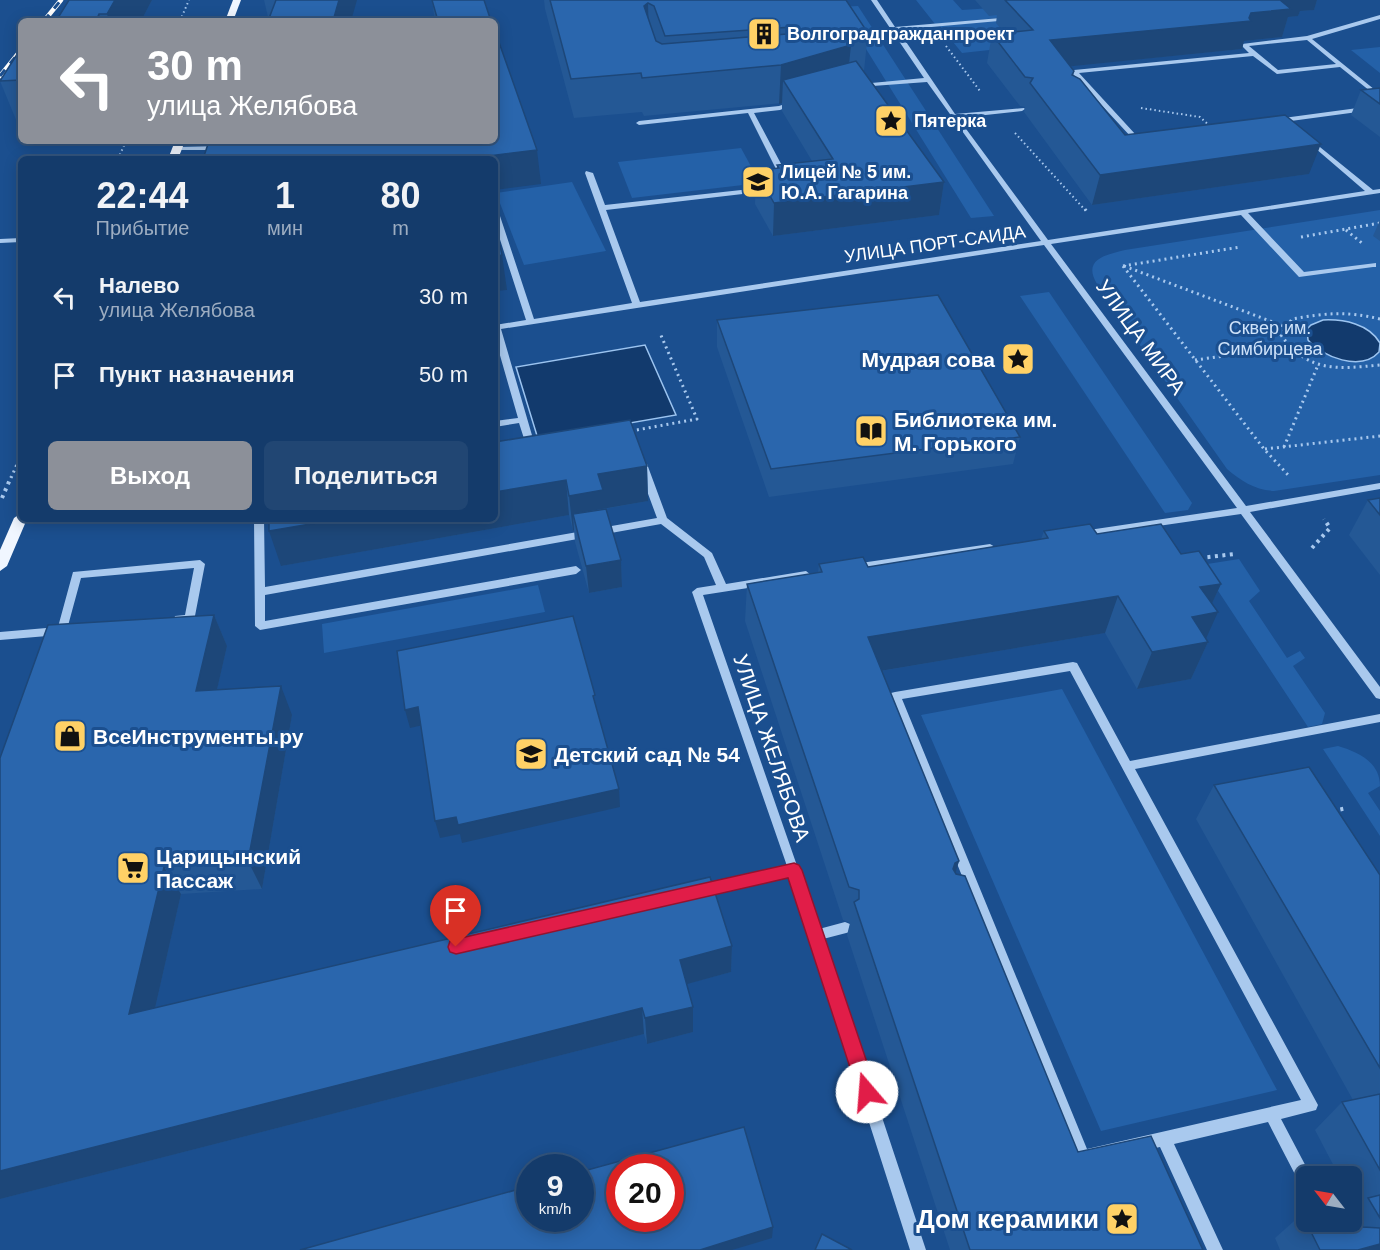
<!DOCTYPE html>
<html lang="ru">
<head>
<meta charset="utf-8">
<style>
	:root { --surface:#143b6b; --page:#214673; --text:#f1f3f6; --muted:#9dadc1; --line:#33557e; --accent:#8c9099 }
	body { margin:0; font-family:Helvetica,sans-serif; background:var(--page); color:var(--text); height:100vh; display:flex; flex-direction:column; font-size:22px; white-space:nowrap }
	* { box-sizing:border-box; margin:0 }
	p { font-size:20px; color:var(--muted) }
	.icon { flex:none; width:33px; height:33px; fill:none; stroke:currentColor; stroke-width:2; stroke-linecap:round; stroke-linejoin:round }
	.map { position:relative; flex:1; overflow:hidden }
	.details { position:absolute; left:18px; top:156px; width:480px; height:366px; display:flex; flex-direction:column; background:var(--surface); border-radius:9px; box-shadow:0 3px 15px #0003,0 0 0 2px var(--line) }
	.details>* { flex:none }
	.banner { position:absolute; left:18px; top:18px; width:480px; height:126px; border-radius:9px; box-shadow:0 3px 15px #0003,0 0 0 2px var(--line); background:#8c9099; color:#fff; overflow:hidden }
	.needle { width:39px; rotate:301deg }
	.tools { position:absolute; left:1296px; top:1166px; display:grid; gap:12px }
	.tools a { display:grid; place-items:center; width:66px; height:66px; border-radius:9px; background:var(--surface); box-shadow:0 3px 15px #0003,0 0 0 2px var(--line); font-size:30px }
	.speed { position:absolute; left:516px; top:1154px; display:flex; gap:12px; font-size:30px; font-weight:700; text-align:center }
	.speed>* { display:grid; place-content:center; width:78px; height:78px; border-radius:50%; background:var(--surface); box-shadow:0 3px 15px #0003,0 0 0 2px var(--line); line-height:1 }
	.speed small { font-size:15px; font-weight:400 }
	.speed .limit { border:9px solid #d22; background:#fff; color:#111 }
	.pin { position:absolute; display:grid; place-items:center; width:51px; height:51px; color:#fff; margin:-62px -26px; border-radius:50% 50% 50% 0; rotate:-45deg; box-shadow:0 0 6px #0007 }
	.pin .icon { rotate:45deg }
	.me { position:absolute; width:66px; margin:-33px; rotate:342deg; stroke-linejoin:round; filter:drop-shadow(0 0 4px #0008) }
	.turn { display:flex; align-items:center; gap:21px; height:126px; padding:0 30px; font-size:27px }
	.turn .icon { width:78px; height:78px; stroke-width:2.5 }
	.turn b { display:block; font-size:42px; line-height:51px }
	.eta { display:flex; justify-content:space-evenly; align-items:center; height:102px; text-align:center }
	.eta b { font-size:36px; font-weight:700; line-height:42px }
	.cta { display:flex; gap:12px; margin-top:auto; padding:12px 30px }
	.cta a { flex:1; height:69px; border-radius:9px; background:var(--accent); color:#fff; font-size:24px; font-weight:700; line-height:69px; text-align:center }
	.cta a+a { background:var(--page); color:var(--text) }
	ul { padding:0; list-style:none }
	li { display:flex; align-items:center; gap:18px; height:78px; padding:0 30px }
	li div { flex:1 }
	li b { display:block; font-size:22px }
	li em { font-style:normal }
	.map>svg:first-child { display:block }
	.green { fill:#2461a8 }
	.water { fill:#123a6d; stroke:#9cc4f0; stroke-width:1.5 }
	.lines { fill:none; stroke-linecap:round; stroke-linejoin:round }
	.path-far2 { stroke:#a9c9ee; stroke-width:2; stroke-dasharray:1.5 3; stroke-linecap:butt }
	.path-far1 { stroke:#a9c9ee; stroke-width:3; stroke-dasharray:2 4; stroke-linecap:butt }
	.path { stroke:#a9c9ee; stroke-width:4; stroke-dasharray:3 4.5; stroke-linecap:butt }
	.minor { fill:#a9c9ee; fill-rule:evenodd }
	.major { fill:#f0f6ff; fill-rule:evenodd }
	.rail-casing { stroke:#fff; stroke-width:4.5 }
	.rail { stroke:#1b4f8f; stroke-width:3; stroke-dasharray:8; stroke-linecap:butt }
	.wall { fill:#245895 }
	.shaded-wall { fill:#1d4779 }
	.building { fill:#2a66ad; stroke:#1d4779; stroke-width:1.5; fill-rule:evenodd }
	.route { fill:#e11d48; stroke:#92132f; stroke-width:1.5 }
	.labels { text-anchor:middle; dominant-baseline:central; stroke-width:6; stroke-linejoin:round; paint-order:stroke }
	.far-poi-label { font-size:18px; font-weight:bold; fill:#fff; stroke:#1b4f8f; text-anchor:start }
	.far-street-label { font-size:18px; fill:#fff; stroke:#1b4f8f }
	.far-park-label { font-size:18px; fill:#cfe3fa; stroke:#1b4f8f }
	.street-label { font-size:21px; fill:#fff; stroke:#1b4f8f }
	.poi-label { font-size:21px; font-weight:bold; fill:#fff; stroke:#1b4f8f; text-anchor:start }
	.near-poi-label { font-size:26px; font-weight:bold; fill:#fff; stroke:#1b4f8f; text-anchor:end }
</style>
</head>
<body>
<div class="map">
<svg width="1380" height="1250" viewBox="0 0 1380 1250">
	<rect width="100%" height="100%" fill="#1b4f8f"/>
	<g class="green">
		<polygon points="916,0 953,0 962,10 1115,0 1091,9 935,24"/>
		<polygon points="858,6 994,216 971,218 840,7"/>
		<polygon points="1093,11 1000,28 1017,47 962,53 940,26"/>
		<polygon points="1380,47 1380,73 1351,50"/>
		<polygon points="741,148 760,183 632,198 618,162"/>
		<polygon points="572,182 606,251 524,265 496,193"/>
		<path d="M 1380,210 L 1380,475 L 1274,491 C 1255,490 1241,481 1227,469 L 1097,284 C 1082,259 1106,255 1125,250 Z"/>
		<polygon points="1049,292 1192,503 1188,510 1165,513 1020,296"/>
		<polygon points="1239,559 1260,591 1249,601 1287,658 1300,651 1305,658 1293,666 1325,713 1322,724 1308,727 1201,565"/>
		<polygon points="538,585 545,612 324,653 322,624"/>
		<polygon points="1062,689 1277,1090 1101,1131 921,715"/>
		<path d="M 1338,746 C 1358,752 1380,762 1380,786 L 1368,793 L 1380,811 L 1380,836 L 1323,749 Z"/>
	</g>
	<g class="water">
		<path d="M 1323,320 C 1344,319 1369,324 1380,343 L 1379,352 C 1361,372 1322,357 1308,340 L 1307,329 L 1311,325 Z"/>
		<polygon points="645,345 676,415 538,439 516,367"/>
	</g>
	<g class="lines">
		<g class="path-far2">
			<polyline points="180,21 189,0"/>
			<polyline points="946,46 980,91"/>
			<polyline points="1141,108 1200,117 1212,128"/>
			<polyline points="1015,133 1086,211"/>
			<polyline points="118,159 126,141"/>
		</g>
		<g class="path-far1">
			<polyline points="1085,209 1087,212"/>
			<polyline points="1346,230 1363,244"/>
			<polyline points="1301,237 1380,223"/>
			<polyline points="1123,266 1264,449 1290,477"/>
			<polyline points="1123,266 1240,247"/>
			<polyline points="1124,266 1286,327"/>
			<path d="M 1380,319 C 1347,311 1326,313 1292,319 L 1281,335 C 1308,373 1338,369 1380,365"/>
			<polyline points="1195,360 1288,347"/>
			<polyline points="631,431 697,419 660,333"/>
			<polyline points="1284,447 1318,365"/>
			<polyline points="1265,449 1380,436"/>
			<polyline points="11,478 21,455"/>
		</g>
		<g class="path">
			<polyline points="2,498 11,477"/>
			<polyline points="1312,548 1330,528 1324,519"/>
			<polyline points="1200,558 1235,554"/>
			<polyline points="1333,811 1347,808"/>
		</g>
		<g class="minor">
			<polygon points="871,0 877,0 895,27 1012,17 1012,19 1010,20 898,30 955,114 1024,108 1025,109 1022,111 958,118 1048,240 1365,191 1308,142 1308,140 1310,139 1373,190 1380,189 1380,193 1248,213 1304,272 1376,263 1376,267 1373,267 1299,277 1241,215 1051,244 1246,506 1380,483 1380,489 1250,512 1380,687 1380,699 1376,698 1241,514 1082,537 1079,536 1077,534 1079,532 1082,531 1237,508 1044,245 501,329 536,449 534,451 528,451 519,423 495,427 495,421 518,418 495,338 495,325 526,320 495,224 495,211 499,213 534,319 632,303 585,173 586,171 593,173 605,205 769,187 773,189 769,191 606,210 640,302 1041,241 927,82 859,87 859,85 861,84 924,78"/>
			<path d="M 1380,15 L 1380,19 L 1312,39 L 1380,94 L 1380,99 L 1340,67 L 1277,74 L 1253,56 L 1079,73 L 1136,135 L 1144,134 L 1147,136 L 1144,138 L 1132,138 L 1071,72 L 1074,70 L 1249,53 L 1242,46 L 1242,44 L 1307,36 ZM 1307,40 L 1336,64 L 1278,70 L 1249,46 Z"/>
			<polygon points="791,102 796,103 780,110 754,113 788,177 784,179 780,177 748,113 639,125 636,123 639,121 779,106"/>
			<polygon points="1380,105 1380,109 1276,123 1273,121 1276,119"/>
			<polygon points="177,147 221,146 224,148 221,150 175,150 174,149"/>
			<polygon points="21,238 21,242 0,243 0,239"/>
			<polygon points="642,461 647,464 667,518 712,553 726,584 806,571 811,575 806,579 703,595 819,929 845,922 850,924 851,928 850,932 823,939 926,1250 910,1250 790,876 700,897 696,895 694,891 696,887 700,885 787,866 692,592 697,588 716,585 704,557 661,524 265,595 265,621 576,566 581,570 576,574 260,630 255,626 254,519 264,519 265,587 657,518 637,464"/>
			<polygon points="990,544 995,547 994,549 854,572 849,568 854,564"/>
			<polygon points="200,560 205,564 194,621 179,623 174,619 175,616 185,615 194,568 81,578 66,633 59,635 0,640 0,632 58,627 73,572"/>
			<path d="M 1073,662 L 1077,663 L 1130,761 L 1380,714 L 1380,722 L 1135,769 L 1318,1105 L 1316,1110 L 1281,1119 L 1311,1176 L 1306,1176 L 1306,1188 L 1301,1186 L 1268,1122 L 1174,1144 L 1223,1250 L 1207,1250 L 1160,1147 L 1083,1164 L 1078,1162 L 889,696 L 891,693 L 895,692 ZM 1070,671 L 1301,1100 L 1087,1149 L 902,699 Z"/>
		</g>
		<g class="major">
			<polygon points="233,0 241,0 233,21 225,21"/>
			<polygon points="175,141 185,141 178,159 168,159"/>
			<polygon points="21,513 21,519 27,519 7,566 0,571 0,550 14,518"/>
		</g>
		<defs>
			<g id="rail">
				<polyline points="44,21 61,0"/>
				<polyline points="0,76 21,50"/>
			</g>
		</defs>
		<use href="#rail" class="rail-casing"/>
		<use href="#rail" class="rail"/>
	</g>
	<g class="wall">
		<polygon points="152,0 141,21 56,21"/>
		<polygon points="264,0 357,0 268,17"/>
		<polygon points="432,0 491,21 435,21"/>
		<polygon points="544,0 846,0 868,33 864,71 944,182 939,215 773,236 755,204 756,171 777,169 777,165 812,161 782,111 782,103 644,116 642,112 574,118 545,9"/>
		<polygon points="975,0 1317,0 1314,10 1300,11 1298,16 1288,17 1282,37 1244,41 1242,49 1071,66 1074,71 1073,76 1125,135 1309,174 1092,205 1024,112 1025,107 1020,106 987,63 992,34 1004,33 996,23 997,15 989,16"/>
		<polygon points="21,48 21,127 19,127 0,81"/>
		<polygon points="1380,88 1380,137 1351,115 1361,90"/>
		<polygon points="1380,220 1380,241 1373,236"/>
		<polygon points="717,320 1020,437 1013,464 769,497 717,347"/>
		<polygon points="495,442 647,466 648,501 604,509 621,560 622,587 589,593 575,542 574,530 573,531 569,515 281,566"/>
		<polygon points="1380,498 1380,575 1349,535 1368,500"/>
		<polygon points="1044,531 1097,534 1181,554 1221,584 1212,603 1206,638 1208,642 1191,679 1137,689 1105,633 881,671 959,861 955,873 1078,1152 1203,1250 950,1250 847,935 850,923 843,920 745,621 747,584 818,573 819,564 868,567 1041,539"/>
		<polygon points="214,615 227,646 217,689 292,715 262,889 181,894 155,1008 732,946 731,972 686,984 693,1007 693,1032 647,1044 644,1034 0,1199"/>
		<polygon points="1214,785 1380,875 1380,1250 1280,1250 1275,1238 1302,1214 1354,1210 1356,1208 1352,1199 1352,1176 1339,1176 1315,1130 1342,1102 1353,1100 1196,819"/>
	</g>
	<g class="shaded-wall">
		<polygon points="115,0 152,0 141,21 109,21 107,14"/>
		<polygon points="339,0 357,0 351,21 333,21"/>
		<polygon points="1267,0 1317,0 1314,10 1300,11 1298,16 1288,17 1282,37 1244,41 1242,49 1044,69 1050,40"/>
		<polygon points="648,3 649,40 644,6"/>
		<polygon points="99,14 101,21 96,21"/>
		<polygon points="851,45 847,84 783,80 782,103 779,104 781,65"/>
		<polygon points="1321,144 1309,174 1092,205 1100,175"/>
		<polygon points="537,150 541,184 495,190 495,159 481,159 480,157"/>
		<polygon points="944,182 939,215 773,236 774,203"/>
		<polygon points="502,255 507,290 495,291 495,256"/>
		<polygon points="647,466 648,501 573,514 574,530 573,531 569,496 598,474"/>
		<polygon points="566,480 569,515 281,566 269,531 340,519 495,519 495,492"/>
		<polygon points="621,560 622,587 589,593 586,566"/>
		<polygon points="1221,584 1207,614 1218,612 1204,643 1208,642 1191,679 1137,689 1152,652 1200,587"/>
		<polygon points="1118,596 1105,633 862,674 868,637"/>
		<polygon points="214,615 227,646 210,720 196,691"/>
		<polygon points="281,686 292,715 262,889 248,861"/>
		<polygon points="418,707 423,725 410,728 405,710"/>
		<polygon points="619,789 620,807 462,843 460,834 440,838 435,821 456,817"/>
		<polygon points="959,861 949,895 945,897 955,863"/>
		<polygon points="164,867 181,894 148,1039 129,1014"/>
		<polygon points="732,946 731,972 680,986 680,960"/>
		<polygon points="693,1007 693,1032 647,1044 645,1018"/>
		<polygon points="642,1008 644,1034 0,1199 0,1171"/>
		<polygon points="773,1227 772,1238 732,1250 700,1250"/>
		<polygon points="1380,1244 1380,1250 1358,1250"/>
	</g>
	<g class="building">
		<polygon points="69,0 115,0 107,14 99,14 96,21 56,21"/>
		<polygon points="276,0 339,0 333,21 268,21"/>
		<polygon points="432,0 484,0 491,21 438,21"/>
		<path d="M 550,0 L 846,0 L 868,33 L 844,35 L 851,45 L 781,65 L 642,78 L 641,73 L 571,79 ZM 648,3 L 654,6 L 665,36 L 792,27 L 798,34 L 797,37 L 792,38 L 787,34 L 662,44 L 656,41 L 644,6 Z"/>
		<polygon points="1005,0 1280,0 1291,9 1251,13 1249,18 1251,21 1050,40 1074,71 1072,75 1080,79 1125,135 1285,115 1321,144 1100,175 1030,83 1033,78 1025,77 992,34 1033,30"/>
		<polygon points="495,31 537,150 480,157 481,159 203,159 209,141 495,141"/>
		<polygon points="21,48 21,80 0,81"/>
		<polygon points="856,61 944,182 774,203 756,171 779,168 777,165 833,159 783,80"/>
		<polygon points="1380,88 1380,104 1361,90"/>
		<polygon points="495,221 502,255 495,256"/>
		<polygon points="938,295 1020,437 771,469 717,320"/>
		<polygon points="630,420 647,466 598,474 603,490 569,496 566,480 495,492 495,442"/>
		<polygon points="1380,498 1380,515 1368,500"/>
		<polygon points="606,509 621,560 586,566 573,514"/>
		<polygon points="269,519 340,519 269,531"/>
		<polygon points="1090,524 1097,534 1161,524 1181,554 1199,551 1221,584 1200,587 1218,612 1192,617 1208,642 1152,652 1118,596 868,637 959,861 955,863 953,869 956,874 965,876 1078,1152 1151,1136 1203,1250 970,1250 854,902 859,899 859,890 849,887 747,584 822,572 819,564 863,557 868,567 1048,538 1044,531"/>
		<polygon points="214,615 196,691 281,686 248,861 164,867 129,1014 710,877 732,946 680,960 693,1007 645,1018 642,1008 0,1171 0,758 48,625"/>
		<polygon points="573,616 595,695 593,696 619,789 458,825 456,817 435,821 418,707 405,710 397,651"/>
		<polygon points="1309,767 1380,875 1380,1068 1214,785"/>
		<polygon points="1380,1094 1380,1170 1342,1102"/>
		<path d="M 744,1127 L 773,1227 L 700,1250 L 300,1250 L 530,1186 L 530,1218 L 580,1218 L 580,1172 ZM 620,1167 L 670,1167 L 670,1218 L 620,1218 Z"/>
		<polygon points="1380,1195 1380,1218 1368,1198"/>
		<polygon points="1352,1205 1363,1227 1380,1228 1380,1244 1358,1250 1320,1250 1302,1214 1306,1213 1306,1221 1352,1221"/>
		<polygon points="822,1234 852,1250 815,1250"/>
	</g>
	<polygon class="route" points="794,863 799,865 802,870 877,1092 874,1099 867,1101 861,1099 858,1092 788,878 456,954 450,952 448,947 450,941 456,939"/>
	<defs>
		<symbol id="building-square" viewBox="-11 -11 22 22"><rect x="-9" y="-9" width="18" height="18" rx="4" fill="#ffd166" stroke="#1b4f8f"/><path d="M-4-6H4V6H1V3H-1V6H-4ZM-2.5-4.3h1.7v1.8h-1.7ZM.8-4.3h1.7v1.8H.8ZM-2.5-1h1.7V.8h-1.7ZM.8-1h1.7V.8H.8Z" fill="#111"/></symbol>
		<symbol id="sight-square" viewBox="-11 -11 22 22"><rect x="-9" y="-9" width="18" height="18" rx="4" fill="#ffd166" stroke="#1b4f8f"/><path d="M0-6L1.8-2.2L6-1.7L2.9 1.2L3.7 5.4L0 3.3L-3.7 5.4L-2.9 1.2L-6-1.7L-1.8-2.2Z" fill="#111"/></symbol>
		<symbol id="school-square" viewBox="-11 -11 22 22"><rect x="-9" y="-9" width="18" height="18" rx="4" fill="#ffd166" stroke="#1b4f8f"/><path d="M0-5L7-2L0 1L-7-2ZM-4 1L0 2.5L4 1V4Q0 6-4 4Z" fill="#111"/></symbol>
		<symbol id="library-square" viewBox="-11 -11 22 22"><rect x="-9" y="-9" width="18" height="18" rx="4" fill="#ffd166" stroke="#1b4f8f"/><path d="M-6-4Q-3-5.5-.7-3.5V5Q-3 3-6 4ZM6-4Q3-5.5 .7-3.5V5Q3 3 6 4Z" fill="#111"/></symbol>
		<symbol id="shop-square" viewBox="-11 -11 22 22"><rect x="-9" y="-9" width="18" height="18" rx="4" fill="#ffd166" stroke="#1b4f8f"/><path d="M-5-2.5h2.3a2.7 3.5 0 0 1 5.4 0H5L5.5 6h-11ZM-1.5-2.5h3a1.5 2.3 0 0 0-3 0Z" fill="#111"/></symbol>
		<symbol id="supermarket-square" viewBox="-11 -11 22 22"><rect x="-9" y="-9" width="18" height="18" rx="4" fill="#ffd166" stroke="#1b4f8f"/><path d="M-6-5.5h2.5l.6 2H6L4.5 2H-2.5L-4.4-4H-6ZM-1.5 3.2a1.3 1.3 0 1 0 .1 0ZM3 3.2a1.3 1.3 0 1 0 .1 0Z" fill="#111"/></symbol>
	</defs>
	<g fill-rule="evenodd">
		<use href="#building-square" x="745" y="15" width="38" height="38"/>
		<use href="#sight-square" x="872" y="102" width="38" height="38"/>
		<use href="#school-square" x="739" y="163" width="38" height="38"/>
		<use href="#sight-square" x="999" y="340" width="38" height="38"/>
		<use href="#library-square" x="852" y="412" width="38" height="38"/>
		<use href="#shop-square" x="51" y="717" width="38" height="38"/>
		<use href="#school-square" x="512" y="735" width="38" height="38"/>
		<use href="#supermarket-square" x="114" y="849" width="38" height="38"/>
		<use href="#sight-square" x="1103" y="1200" width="38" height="38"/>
	</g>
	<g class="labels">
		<g class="far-poi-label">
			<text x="787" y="34">Волгоградгражданпроект</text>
			<text x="914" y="121">Пятерка</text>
			<text x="781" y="172">Лицей № 5 им.<tspan x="781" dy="21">Ю.А. Гагарина</tspan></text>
		</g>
		<g class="far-street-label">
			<text transform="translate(935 244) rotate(-8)">УЛИЦА ПОРТ-САИДА</text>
		</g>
		<g class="far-park-label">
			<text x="1270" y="328">Сквер им.<tspan x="1270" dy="21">Симбирцева</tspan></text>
		</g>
		<g class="street-label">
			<text transform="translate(1141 337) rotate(54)">УЛИЦА МИРА</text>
			<text transform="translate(772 748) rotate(71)">УЛИЦА ЖЕЛЯБОВА</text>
		</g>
		<g class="poi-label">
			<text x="995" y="359" text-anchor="end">Мудрая сова</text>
			<text x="894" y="419">Библиотека им.<tspan x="894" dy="24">М. Горького</tspan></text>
			<text x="93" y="736">ВсеИнструменты.ру</text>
			<text x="554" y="754">Детский сад № 54</text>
			<text x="156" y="856">Царицынский<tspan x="156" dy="24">Пассаж</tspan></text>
		</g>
		<g class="near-poi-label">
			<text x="1099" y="1219">Дом керамики</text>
		</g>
	</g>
</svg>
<div class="tools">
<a><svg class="needle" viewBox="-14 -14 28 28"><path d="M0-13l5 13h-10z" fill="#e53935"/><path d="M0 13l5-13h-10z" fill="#9dadc1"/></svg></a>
</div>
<div class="speed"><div>9<small>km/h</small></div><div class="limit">20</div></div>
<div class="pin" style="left:456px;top:947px;background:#d93025"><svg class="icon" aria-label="arrive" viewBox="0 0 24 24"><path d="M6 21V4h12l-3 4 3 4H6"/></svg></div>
<svg class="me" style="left:867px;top:1092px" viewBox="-20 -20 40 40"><circle r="19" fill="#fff"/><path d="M0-13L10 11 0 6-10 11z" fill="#e11d48"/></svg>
<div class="banner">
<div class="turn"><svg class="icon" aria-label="left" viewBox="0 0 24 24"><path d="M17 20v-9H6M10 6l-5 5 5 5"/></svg><div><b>30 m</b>улица Желябова</div></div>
</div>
<section class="details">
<div class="eta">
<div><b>22:44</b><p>Прибытие</p></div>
<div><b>1</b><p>мин</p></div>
<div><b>80</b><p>m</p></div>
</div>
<ul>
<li><svg class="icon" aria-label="left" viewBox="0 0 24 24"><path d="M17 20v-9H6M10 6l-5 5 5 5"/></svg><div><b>Налево</b><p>улица Желябова</p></div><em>30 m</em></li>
<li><svg class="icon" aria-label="arrive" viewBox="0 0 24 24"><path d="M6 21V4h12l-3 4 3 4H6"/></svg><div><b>Пункт назначения</b></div><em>50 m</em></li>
</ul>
<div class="cta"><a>Выход</a><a>Поделиться</a></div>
</section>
</div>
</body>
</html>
